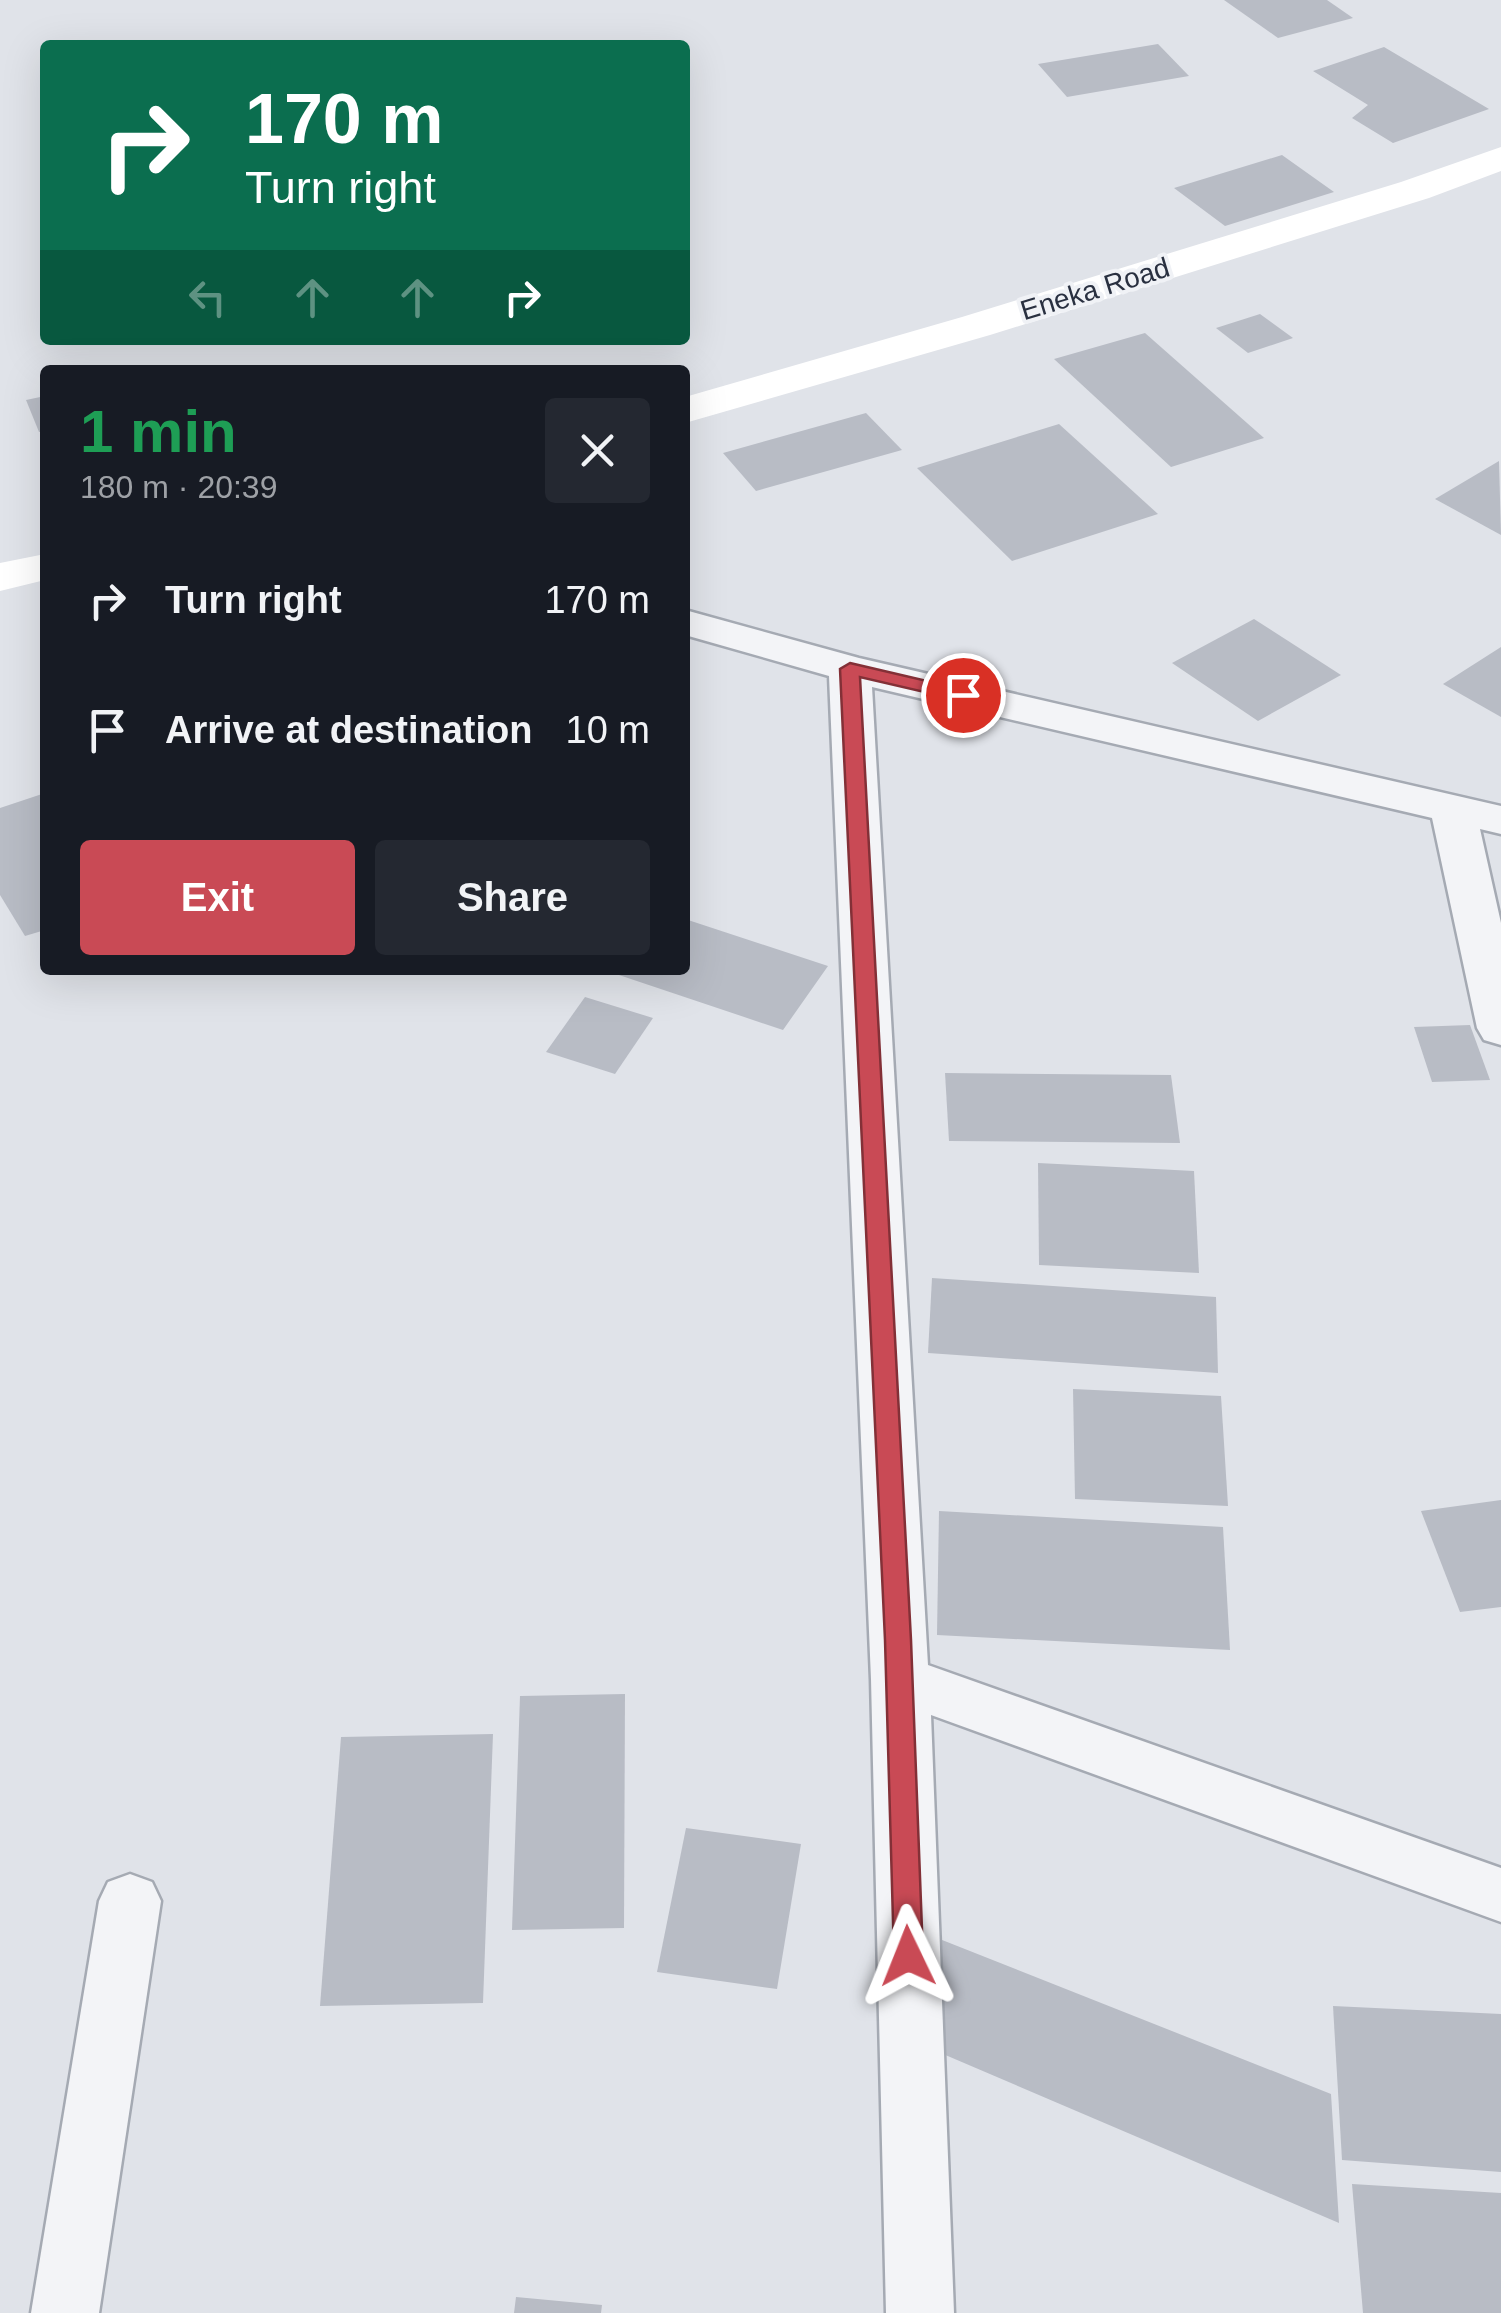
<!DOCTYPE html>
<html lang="en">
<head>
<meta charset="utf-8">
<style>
	:root { --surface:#171b24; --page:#242831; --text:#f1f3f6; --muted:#9ea1a6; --accent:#c94a55 }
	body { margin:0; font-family:Arial,sans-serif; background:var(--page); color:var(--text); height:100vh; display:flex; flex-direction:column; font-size:38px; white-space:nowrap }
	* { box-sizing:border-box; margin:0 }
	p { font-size:32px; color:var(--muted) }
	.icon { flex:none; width:55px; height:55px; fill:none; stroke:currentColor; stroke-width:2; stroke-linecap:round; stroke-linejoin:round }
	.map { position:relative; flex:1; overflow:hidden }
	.sheet { position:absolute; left:40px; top:365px; width:650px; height:610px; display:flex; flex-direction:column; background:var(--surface); border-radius:10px; box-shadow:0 10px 40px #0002 }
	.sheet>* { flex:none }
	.banner { position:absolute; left:40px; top:40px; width:650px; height:305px; border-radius:10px; box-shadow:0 10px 40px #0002; background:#0b6e4f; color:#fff; overflow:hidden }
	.pin { position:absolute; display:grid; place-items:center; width:85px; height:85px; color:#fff; margin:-42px; border:5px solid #fff; border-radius:50%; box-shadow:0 2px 10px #0007 }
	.me { position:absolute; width:110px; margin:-55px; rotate:358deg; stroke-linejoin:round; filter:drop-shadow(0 0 8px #0008) }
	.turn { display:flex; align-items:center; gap:35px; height:210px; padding:0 40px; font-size:45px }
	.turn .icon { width:130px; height:130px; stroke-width:2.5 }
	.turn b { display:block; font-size:70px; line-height:85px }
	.lanes { display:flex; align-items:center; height:95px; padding:0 40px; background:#0003; justify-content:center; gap:50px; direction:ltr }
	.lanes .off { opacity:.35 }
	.round { display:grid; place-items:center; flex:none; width:105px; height:105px; border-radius:10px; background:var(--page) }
	.head { display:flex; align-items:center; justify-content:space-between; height:170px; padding:0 40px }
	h1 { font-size:60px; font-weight:700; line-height:75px; color:#1e9e55 }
	.primary-button { display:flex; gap:20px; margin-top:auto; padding:20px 40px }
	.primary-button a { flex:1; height:115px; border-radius:10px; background:var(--accent); color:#fff; font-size:40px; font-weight:700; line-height:115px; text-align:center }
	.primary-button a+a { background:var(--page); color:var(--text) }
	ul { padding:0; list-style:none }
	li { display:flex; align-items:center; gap:30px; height:130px; padding:0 40px }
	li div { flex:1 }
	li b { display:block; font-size:38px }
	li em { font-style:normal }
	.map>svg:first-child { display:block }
	.building { fill:#b8bcc5 }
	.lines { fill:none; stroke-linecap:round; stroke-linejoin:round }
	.street-casing { stroke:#a5aab3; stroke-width:5 }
	.street { fill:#f3f4f7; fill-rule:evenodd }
	.secondary { fill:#fff; fill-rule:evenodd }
	.route { fill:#c94a55; stroke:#833037; stroke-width:2.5 }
	.labels { text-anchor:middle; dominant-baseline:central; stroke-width:8; stroke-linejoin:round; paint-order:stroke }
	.far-street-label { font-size:28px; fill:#293040; stroke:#f0f2f6 }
</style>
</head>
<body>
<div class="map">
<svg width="1501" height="2313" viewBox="0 0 1501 2313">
	<rect width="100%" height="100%" fill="#e0e3e9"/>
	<g class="building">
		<polygon points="1224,0 1327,0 1353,18 1278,38"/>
		<polygon points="1158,44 1189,76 1067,97 1038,64"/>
		<polygon points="1384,47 1489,109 1393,143 1352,118 1368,105 1313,71"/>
		<polygon points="1282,155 1334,192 1225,226 1174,188"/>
		<polygon points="1260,314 1293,338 1248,353 1216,328"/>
		<polygon points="1145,333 1264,438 1171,467 1054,359"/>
		<polygon points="45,396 45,431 39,432 26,400"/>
		<polygon points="866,413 902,450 756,491 723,453"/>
		<polygon points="1059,424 1158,514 1012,561 917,468"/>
		<polygon points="1499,461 1501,535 1435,499"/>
		<polygon points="1254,619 1341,675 1258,721 1172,663"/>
		<polygon points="1501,647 1501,717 1443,684"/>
		<polygon points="45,793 45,930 25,936 0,895 0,808"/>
		<polygon points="685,919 828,966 783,1030 607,971 685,970"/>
		<polygon points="585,997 653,1018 615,1074 546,1052"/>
		<polygon points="1470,1025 1490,1080 1432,1082 1414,1027"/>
		<polygon points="945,1073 1171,1075 1180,1143 949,1141"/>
		<polygon points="1038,1163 1194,1171 1199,1273 1039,1265"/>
		<polygon points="932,1278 1216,1297 1218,1373 928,1353"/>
		<polygon points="1073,1389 1221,1396 1228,1506 1075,1499"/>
		<polygon points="1501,1500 1501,1607 1460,1612 1421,1511"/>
		<polygon points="939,1511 1223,1527 1230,1650 937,1635"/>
		<polygon points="625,1694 624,1928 512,1930 520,1696"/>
		<polygon points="493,1734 483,2003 320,2006 341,1737"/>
		<polygon points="686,1828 801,1844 777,1989 657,1972"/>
		<polygon points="932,1936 1331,2094 1339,2223 936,2051"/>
		<polygon points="1333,2006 1501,2014 1501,2172 1342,2160"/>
		<polygon points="1352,2184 1501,2193 1501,2313 1363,2313"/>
		<polygon points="516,2297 602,2305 601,2313 514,2313"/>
	</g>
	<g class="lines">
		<defs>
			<g id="street">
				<polygon points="685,610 859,658 1501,806 1501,834 1480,829 1501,923 1501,1045 1484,1040 1477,1028 1432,818 872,687 928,1665 1501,1868 1501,1922 931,1715 954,2313 886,2313 871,1679 829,676 685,635"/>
				<polygon points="130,1874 152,1882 161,1901 99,2313 31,2313 99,1901 108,1882"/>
			</g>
		</defs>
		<use href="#street" class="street-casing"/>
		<use href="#street" class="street"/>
		<g class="secondary">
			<polygon points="1501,147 1501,171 1429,198 990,335 685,423 685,397 962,317 1401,182"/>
			<polygon points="45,554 45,580 0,591 0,563"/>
		</g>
	</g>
	<polygon class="route" points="850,663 970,691 973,695 963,701 860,677 911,1640 923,1956 919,1965 908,1969 898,1965 894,1956 885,1640 840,669"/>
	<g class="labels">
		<g class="far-street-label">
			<text transform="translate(1095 289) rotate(-17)">Eneka Road</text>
		</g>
	</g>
</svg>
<div class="pin" style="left:963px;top:695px;background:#d93025"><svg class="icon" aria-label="arrive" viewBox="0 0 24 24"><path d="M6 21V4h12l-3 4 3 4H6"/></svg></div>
<svg class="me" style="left:908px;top:1956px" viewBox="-20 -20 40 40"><path d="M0-17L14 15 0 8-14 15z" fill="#c94a55" stroke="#fff" stroke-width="4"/></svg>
<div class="banner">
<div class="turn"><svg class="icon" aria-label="right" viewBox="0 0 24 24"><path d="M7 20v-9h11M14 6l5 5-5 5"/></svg><div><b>170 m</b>Turn right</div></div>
<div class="lanes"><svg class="icon off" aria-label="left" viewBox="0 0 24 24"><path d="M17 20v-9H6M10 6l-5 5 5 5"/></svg><svg class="icon off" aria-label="ahead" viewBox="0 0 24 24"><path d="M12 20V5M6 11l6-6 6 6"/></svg><svg class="icon off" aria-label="ahead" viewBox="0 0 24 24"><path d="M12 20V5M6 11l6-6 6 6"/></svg><svg class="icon" aria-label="right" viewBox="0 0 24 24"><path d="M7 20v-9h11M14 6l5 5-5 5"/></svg></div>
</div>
<section class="sheet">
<div class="head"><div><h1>1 min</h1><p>180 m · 20:39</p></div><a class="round"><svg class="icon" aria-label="close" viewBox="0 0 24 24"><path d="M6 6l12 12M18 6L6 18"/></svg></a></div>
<ul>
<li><svg class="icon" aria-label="right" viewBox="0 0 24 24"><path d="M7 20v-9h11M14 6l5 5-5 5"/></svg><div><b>Turn right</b></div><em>170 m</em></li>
<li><svg class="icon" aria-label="arrive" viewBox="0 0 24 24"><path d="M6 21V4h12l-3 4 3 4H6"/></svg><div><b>Arrive at destination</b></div><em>10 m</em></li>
</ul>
<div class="primary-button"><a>Exit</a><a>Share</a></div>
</section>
</div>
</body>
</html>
